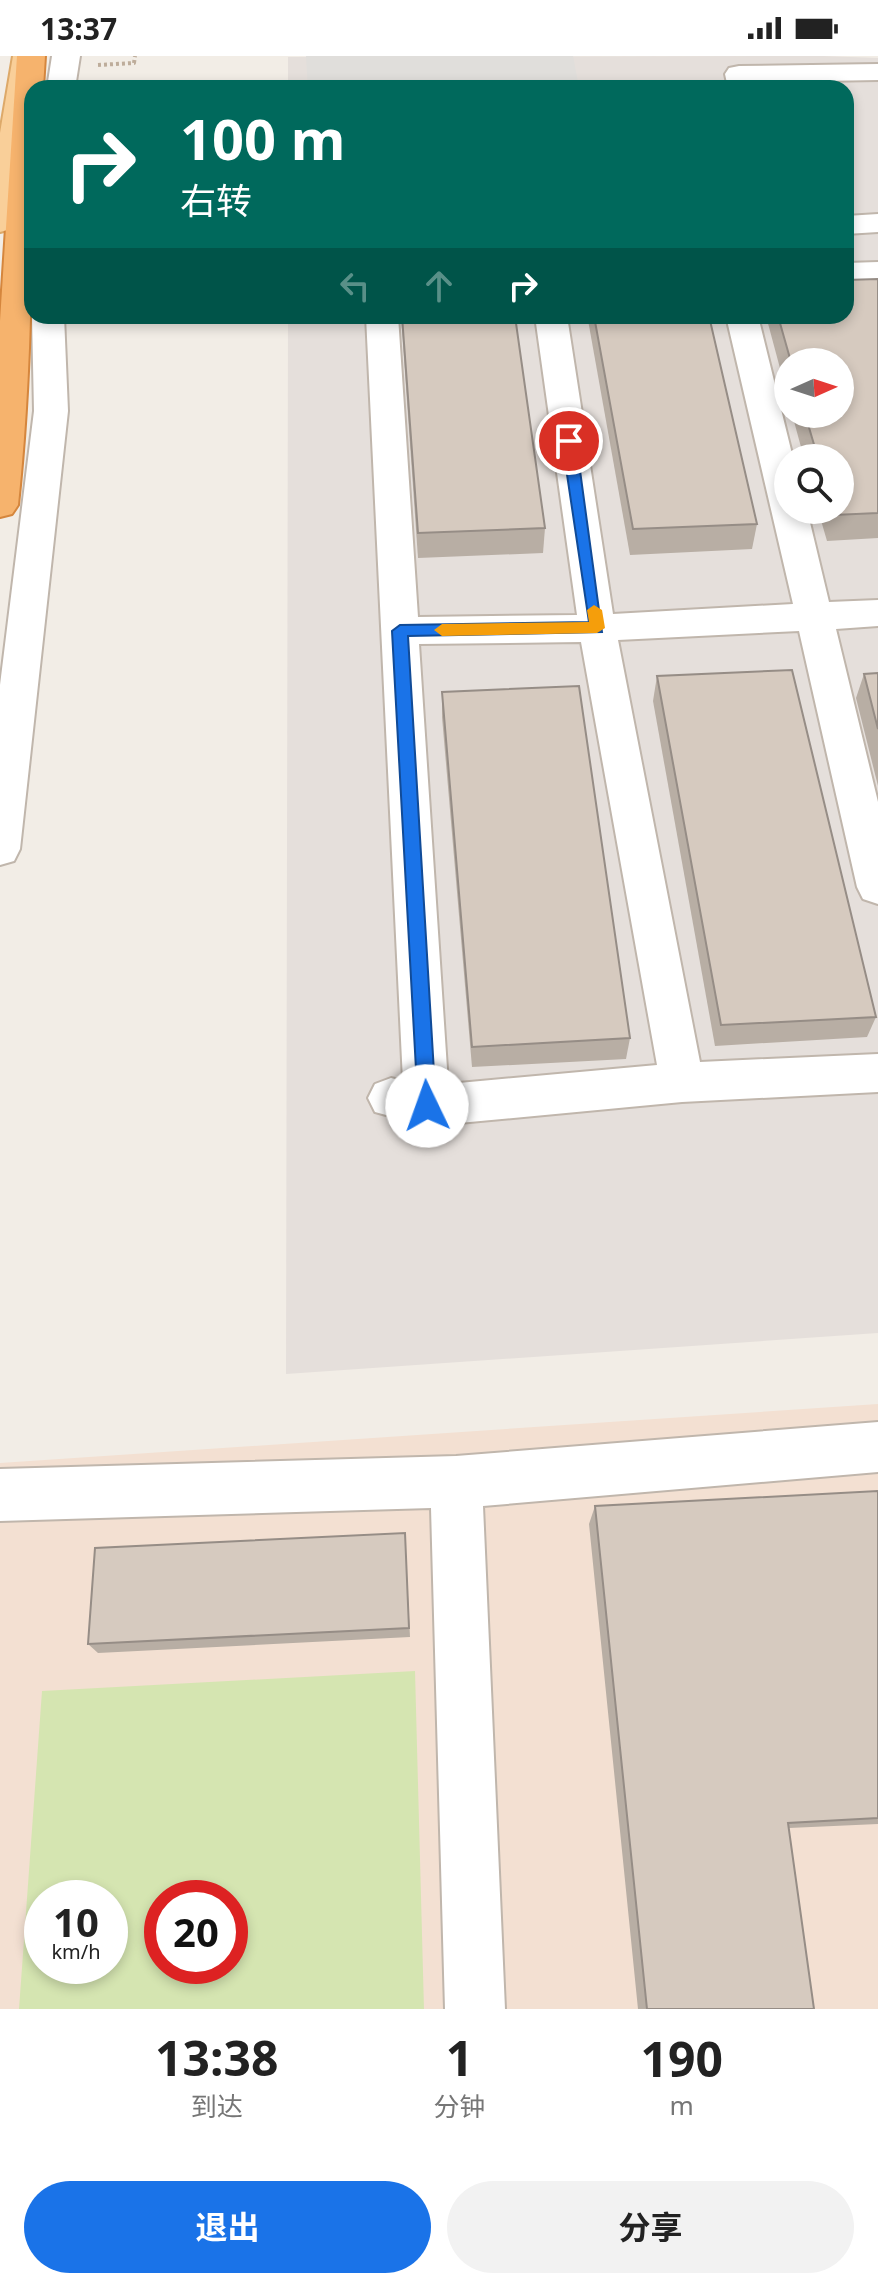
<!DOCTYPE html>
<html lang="zh">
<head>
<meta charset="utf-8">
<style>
	:root { --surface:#fff; --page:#f2f2f2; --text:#222; --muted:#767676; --accent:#1a73e8 }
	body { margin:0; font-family:"Noto Sans","Noto Sans SC",sans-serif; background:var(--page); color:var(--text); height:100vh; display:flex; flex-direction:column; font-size:30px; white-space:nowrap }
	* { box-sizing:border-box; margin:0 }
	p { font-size:26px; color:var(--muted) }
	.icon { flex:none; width:44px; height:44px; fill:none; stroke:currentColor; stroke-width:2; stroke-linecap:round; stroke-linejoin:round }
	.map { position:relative; height:1953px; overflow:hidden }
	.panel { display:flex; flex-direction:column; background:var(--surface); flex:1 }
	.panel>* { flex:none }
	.top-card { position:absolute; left:24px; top:24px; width:830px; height:244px; border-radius:24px; box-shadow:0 4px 12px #0003; background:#00695c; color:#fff; overflow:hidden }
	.needle { width:52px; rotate:87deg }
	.fabs { position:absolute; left:774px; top:292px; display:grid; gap:16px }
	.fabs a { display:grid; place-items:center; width:80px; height:80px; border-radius:50%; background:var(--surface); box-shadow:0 4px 12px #0003; font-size:40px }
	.speed { position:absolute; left:24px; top:1824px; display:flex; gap:16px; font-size:40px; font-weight:700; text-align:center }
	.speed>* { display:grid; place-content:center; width:104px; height:104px; border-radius:50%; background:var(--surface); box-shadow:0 4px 12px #0003; line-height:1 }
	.speed small { font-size:20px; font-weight:400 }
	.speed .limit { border:12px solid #d22; background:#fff; color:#111 }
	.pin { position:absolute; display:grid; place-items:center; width:68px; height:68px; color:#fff; margin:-34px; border:4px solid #fff; border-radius:50%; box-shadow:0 2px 8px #0007 }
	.me { position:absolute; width:88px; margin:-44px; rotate:357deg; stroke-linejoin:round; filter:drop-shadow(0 0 6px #0008) }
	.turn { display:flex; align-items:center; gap:28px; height:168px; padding:0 24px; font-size:36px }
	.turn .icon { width:104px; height:104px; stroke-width:2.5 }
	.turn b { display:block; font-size:56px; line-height:68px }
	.lanes { display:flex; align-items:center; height:76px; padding:0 24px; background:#0003; justify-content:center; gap:40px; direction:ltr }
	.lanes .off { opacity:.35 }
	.eta { display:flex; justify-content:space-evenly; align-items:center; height:136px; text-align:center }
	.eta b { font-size:48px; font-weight:700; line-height:56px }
	.button { display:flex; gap:16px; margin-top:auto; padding:16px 24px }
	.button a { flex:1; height:92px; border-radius:48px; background:var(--accent); color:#fff; font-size:32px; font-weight:700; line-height:92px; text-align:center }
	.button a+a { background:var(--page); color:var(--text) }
	.status { display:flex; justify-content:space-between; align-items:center; height:56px; padding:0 40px; background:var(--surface); direction:ltr }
	.status svg { height:22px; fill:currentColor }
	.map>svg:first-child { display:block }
	.commercial { fill:#f3e0d2; fill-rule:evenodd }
	.industrial { fill:#e5dfdb; fill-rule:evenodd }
	.green { fill:#d5e5b1; fill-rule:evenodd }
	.parking { fill:#e0dedb }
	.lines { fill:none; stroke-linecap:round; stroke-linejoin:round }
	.minor-casing { stroke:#c0b6ac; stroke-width:4 }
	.major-casing { stroke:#dda969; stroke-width:4 }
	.highway-casing { stroke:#d5863d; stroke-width:4 }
	.path { stroke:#bead9b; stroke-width:4; stroke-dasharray:3 3; stroke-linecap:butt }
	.minor { fill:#fff; fill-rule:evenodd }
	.major { fill:#f9cf99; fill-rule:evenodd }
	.highway { fill:#f6b36d; fill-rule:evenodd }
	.wall { fill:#b8aea4 }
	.building { fill:#d6cabf; stroke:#968d86; stroke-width:2 }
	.route { fill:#1a73e8; stroke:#114b97; stroke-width:2 }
	.slow { fill:#f59e0b }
</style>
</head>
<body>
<div class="status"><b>13:37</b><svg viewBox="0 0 49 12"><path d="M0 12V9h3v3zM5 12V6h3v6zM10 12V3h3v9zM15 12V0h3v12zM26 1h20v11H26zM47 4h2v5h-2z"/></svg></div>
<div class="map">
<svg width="878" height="1953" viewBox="0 0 878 1953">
	<rect width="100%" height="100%" fill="#f2ede6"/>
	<path class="commercial" d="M 878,1348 L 878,1953 L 0,1953 L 0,1407 ZM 42,1842 L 110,1842 L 110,1910 L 42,1910 ZM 162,1842 L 230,1842 L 230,1910 L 162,1910 Z"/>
	<path class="industrial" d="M 823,0 L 878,2 L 878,1277 L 286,1318 L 288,260 L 846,260 L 846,32 L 288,32 L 288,1 ZM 788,306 L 840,306 L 840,358 L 788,358 ZM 788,402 L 840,402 L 840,454 L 788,454 Z"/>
	<path class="green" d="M 415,1615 L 424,1953 L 19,1953 L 42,1635 ZM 42,1842 L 110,1842 L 110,1910 L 42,1910 ZM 162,1842 L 230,1842 L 230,1910 L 162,1910 Z"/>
	<polygon class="parking" points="306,0 573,0 579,32 308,32"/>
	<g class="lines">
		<defs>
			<g id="minor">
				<polygon points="52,0 80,0 75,32 47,32"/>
				<polygon points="878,8 878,24 755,26 756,32 728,32 725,18 729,12 739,10"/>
				<polygon points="878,158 878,176 846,178 846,160"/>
				<polygon points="878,206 878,226 846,227 846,207"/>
				<polygon points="32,260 64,260 68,355 20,793 14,805 0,809 0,629 34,355"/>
				<path d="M 366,260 L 398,260 L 418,561 L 577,559 L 535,260 L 567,260 L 613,558 L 793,548 L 726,260 L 758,260 L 793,402 L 788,402 L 788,454 L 807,454 L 829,546 L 878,544 L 878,570 L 836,573 L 878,746 L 878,848 L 863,843 L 857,831 L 799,575 L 618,584 L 700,1006 L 878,998 L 878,1036 L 682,1046 L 427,1070 L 375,1056 L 368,1042 L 375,1028 L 391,1022 L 403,1025 ZM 581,586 L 657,1009 L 448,1028 L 419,588 Z"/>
				<polygon points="878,1366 878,1416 483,1450 505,1953 445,1953 431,1452 0,1465 0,1413 456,1400"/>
			</g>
			<polygon id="major" points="13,0 41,0 36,32 32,32 32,58 15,167 11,173 0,176 0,77"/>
			<path id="highway" d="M 17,0 L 45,0 L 43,32 L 32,32 C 32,172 33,310 18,449 L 12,458 L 0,461 L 0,265 Z"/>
		</defs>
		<use href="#minor" class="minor-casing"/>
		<use href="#major" class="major-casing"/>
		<use href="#highway" class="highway-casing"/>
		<polyline class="path" points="98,9 134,7 135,0"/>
		<use href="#minor" class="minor"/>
		<use href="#major" class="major"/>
		<use href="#highway" class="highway"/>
	</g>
	<g class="wall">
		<polygon points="878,223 878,482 827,485 818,454 840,454 840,402 804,402 792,358 840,358 840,306 788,306 788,342 766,260 846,260"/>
		<polygon points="401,260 515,260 545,472 543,497 418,502"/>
		<polygon points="588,260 709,260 757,468 752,493 630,499 588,264"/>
		<polygon points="878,617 878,730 856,642 864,618"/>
		<polygon points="657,620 876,961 867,981 715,990 653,645"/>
		<polygon points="442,636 630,982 626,1003 472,1011 442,661"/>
		<polygon points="878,1435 878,1768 789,1772 814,1953 638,1953 589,1468 595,1450"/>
		<polygon points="405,1477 410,1581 98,1597 88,1588"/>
	</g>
	<g class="building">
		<polygon points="878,223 878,457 834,459 832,454 840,454 840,402 818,402 805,358 840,358 840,306 791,306 778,260 846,260 846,224"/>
		<polygon points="402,260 515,260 545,472 418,477"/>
		<polygon points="594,260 709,260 757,468 633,473"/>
		<polygon points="792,614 876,961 721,969 657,620"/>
		<polygon points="878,617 878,673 864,618"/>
		<polygon points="579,630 630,982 472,991 442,636"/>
		<polygon points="878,1435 878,1762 788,1767 814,1953 647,1953 595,1450"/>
		<polygon points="405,1477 409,1572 88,1588 95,1492"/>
	</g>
	<polygon class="route" points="569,380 576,385 602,576 408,580 436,1050 427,1058 418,1050 392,575 400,569 589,566 562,385"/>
	<polygon class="slow" points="594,549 602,554 605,572 597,577 442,580 434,574 442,568 589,566 587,554"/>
</svg>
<div class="fabs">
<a><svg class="needle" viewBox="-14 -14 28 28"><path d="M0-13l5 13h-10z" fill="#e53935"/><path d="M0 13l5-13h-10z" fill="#767676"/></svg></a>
<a><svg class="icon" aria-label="search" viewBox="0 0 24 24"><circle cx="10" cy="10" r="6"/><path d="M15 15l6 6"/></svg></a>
</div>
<div class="speed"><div>10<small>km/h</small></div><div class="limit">20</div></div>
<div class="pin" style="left:569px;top:385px;background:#d93025"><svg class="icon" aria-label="arrive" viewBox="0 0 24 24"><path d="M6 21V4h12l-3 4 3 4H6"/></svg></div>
<svg class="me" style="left:427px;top:1050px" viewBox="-20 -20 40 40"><circle r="19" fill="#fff"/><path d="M0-13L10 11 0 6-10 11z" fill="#1a73e8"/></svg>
<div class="top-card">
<div class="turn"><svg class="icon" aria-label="right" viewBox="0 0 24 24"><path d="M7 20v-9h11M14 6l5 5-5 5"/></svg><div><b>100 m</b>右转</div></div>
<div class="lanes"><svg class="icon off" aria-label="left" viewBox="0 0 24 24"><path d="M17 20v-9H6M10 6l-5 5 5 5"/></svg><svg class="icon off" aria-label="ahead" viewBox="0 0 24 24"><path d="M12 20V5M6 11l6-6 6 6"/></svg><svg class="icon" aria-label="right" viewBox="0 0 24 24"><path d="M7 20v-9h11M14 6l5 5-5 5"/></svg></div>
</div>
</div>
<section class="panel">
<div class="eta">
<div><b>13:38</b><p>到达</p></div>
<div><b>1</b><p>分钟</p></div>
<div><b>190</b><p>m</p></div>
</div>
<div class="button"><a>退出</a><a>分享</a></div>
</section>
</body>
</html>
